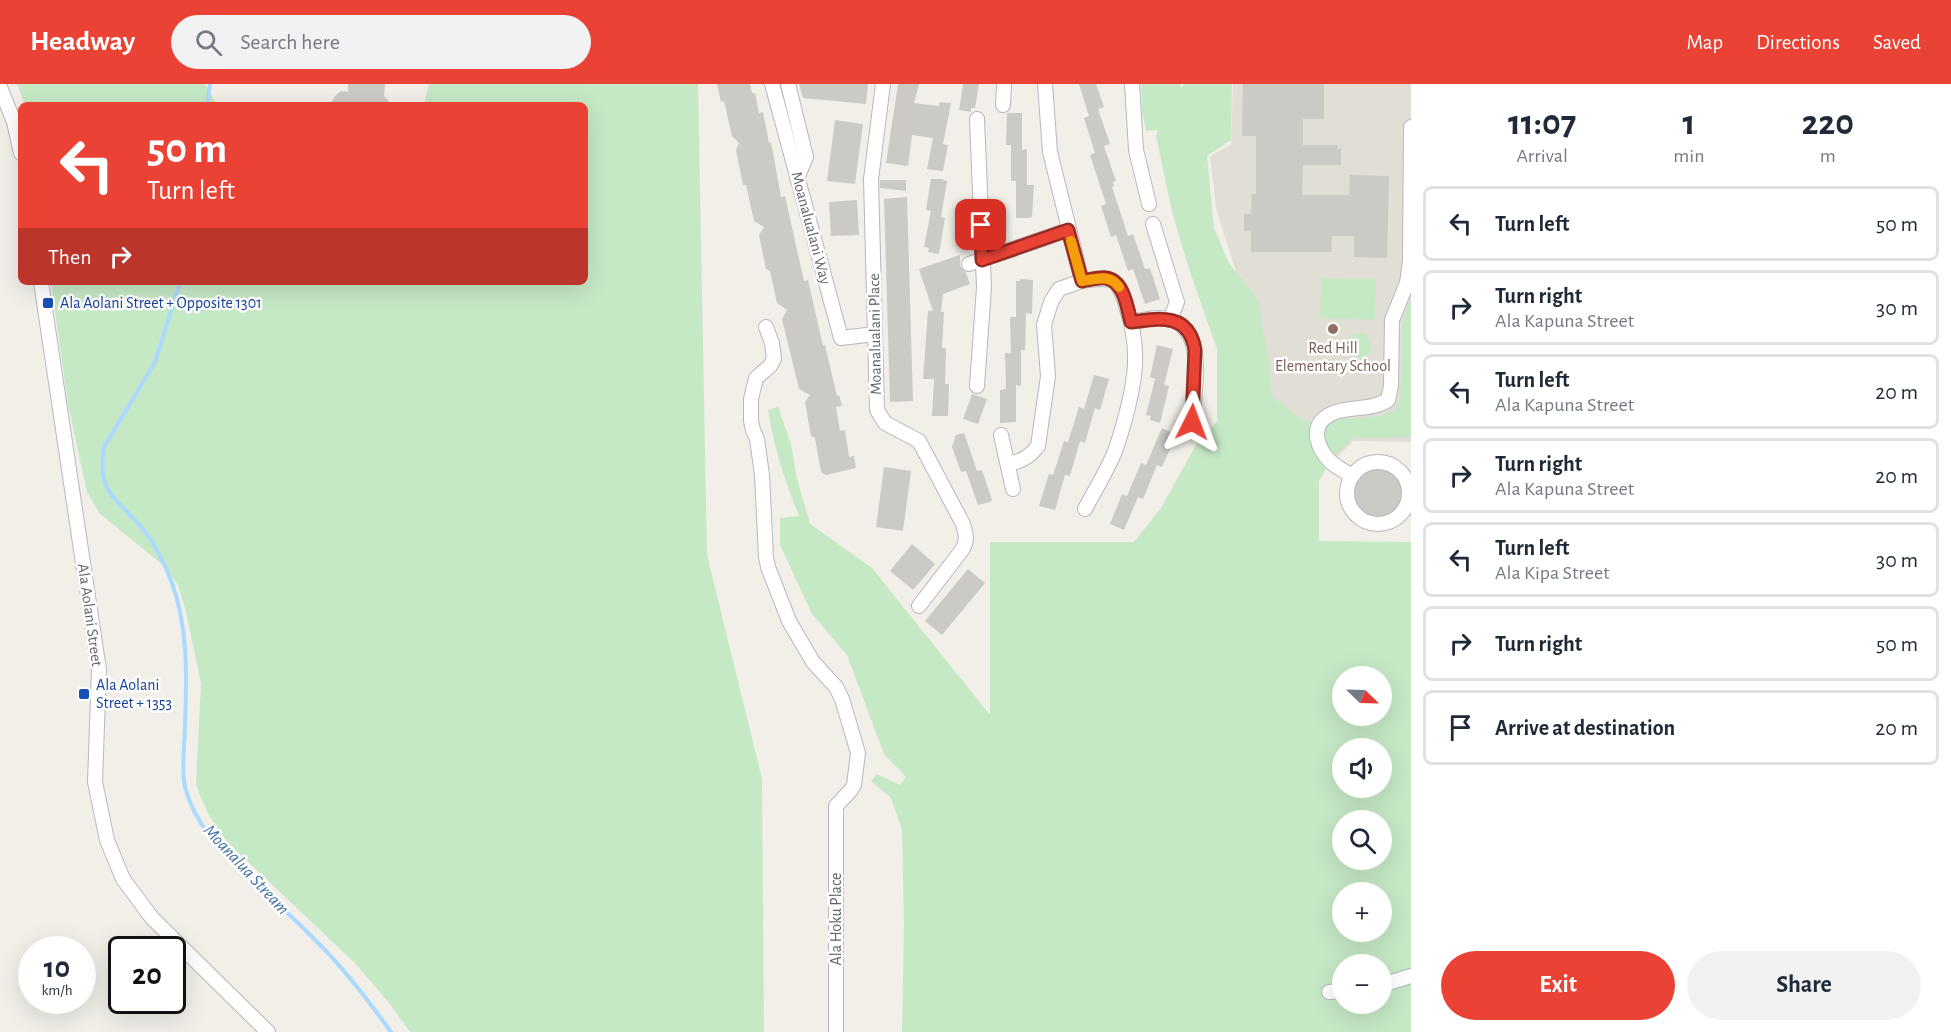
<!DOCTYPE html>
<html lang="en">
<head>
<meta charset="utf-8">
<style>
	:root { --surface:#fff; --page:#f2f2f3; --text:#1f2937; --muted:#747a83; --line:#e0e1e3; --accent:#ea4335 }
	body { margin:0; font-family:"Alegreya Sans",sans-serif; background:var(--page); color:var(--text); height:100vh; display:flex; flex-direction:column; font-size:22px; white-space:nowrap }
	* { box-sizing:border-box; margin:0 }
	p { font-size:20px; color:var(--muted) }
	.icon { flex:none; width:33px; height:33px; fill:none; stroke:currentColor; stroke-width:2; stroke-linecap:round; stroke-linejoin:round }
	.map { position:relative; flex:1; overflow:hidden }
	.details { display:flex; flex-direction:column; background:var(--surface); width:540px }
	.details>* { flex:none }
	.banner { position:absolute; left:18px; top:18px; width:570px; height:183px; border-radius:9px; box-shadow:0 6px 24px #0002; background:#ea4335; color:#fff; overflow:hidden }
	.needle { width:39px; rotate:113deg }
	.controls { position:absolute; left:1332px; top:582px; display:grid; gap:12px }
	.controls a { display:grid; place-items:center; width:60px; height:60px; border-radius:50%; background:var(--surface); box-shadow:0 6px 24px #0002; font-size:30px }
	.speed { position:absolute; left:18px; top:852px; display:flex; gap:12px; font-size:30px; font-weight:700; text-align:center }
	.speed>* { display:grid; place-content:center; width:78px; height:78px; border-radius:50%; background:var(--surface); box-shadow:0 6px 24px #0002; line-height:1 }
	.speed small { font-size:15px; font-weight:400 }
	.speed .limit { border:3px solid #111; border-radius:9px; background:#fff; color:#111 }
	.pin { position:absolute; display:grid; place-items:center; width:51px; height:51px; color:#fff; margin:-26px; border-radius:12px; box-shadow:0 3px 9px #0006 }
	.me { position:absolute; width:66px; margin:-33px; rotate:3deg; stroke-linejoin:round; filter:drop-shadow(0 0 4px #0008) }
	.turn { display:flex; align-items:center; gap:21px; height:126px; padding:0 30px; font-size:27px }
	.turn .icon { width:78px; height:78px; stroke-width:2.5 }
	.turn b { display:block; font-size:42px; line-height:51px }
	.then { display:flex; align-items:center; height:57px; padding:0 30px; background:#0003; gap:12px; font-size:22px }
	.eta { display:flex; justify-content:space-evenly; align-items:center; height:102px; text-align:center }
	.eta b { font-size:36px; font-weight:700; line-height:42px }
	.action { display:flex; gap:12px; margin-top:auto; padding:12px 30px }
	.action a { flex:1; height:69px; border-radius:36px; background:var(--accent); color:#fff; font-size:24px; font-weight:700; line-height:69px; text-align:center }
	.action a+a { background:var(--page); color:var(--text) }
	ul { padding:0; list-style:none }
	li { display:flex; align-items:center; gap:18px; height:75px; margin:0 12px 9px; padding:0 18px; border:3px solid var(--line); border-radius:9px }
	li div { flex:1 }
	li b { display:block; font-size:22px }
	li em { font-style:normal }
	header { display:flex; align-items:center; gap:36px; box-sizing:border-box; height:84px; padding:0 30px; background:var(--accent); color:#fff }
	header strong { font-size:28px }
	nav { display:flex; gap:33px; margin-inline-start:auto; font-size:21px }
	.search { width:420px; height:54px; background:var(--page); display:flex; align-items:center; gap:15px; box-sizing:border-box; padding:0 21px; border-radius:33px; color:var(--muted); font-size:22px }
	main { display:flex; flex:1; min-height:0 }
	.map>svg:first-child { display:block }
	.education { fill:#e1ded6 }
	.green { fill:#c5e8c5; fill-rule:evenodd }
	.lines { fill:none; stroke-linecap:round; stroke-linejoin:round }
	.stream { stroke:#aadaff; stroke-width:4 }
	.building { fill:#cccac5 }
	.minor-casing { stroke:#b5b8bc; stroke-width:16 }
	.minor { stroke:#fff; stroke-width:14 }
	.route-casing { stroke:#982c22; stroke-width:15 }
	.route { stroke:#ea4335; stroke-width:10 }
	.slow { stroke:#f59e0b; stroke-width:10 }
	.transit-dot { fill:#1a4fb4; stroke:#fff; stroke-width:2 }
	.education-dot { fill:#8d6e63; stroke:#fff; stroke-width:2 }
	.labels { text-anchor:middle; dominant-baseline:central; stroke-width:5; stroke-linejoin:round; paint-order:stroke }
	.street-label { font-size:16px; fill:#5f6368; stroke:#fff }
	.transit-label { font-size:16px; fill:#164399; stroke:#fff; text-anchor:start }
	.education-label { font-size:16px; fill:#785e54; stroke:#fff }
	.water-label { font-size:18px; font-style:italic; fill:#4174aa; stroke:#fff }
</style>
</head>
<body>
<header>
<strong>Headway</strong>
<div class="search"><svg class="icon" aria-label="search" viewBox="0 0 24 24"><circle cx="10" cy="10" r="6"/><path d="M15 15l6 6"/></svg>Search here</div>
<nav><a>Map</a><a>Directions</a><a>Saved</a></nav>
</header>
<main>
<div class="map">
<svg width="1411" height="948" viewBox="0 0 1411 948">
	<rect width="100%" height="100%" fill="#f1efe8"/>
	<polygon class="education" points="1233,0 1411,0 1411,358 1353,357 1332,378 1328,385 1266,323 1269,300 1240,191 1237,191 1216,124 1210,72 1231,61"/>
	<g class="green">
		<polygon points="17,0 205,0 217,21 25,21"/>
		<polygon points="429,0 698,0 707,471 762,695 764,948 410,948 390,920 355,879 228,759 208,730 196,701 201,599 186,528 178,501 162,480 100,430 87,408 68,320 51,198 585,198 585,21 424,21"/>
		<path d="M 1141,0 L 1180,0 L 1181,4 L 1185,0 L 1232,0 L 1231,56 L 1207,72 L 1214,144 L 1229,179 L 1258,215 L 1270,287 L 1272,313 L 1306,338 L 1380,332 L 1393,327 L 1400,318 L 1402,239 L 1411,213 L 1411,353 L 1353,354 L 1332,374 L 1319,397 L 1319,457 L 1411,458 L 1411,948 L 902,948 L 904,840 L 902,746 L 891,714 L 871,697 L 877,690 L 900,701 L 906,693 L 884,670 L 847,571 L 812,530 L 780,461 L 780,434 L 799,432 C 785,397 774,364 768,326 L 778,323 L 791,360 L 797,395 L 810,440 L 872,484 L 990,631 L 990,458 L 1134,458 L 1161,424 L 1197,359 L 1217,338 L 1217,265 L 1189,185 L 1172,128 L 1156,52 L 1158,46 L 1146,47 L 1142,27 ZM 1342,592 L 1382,592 L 1382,632 L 1342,632 ZM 1342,664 L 1382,664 L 1382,704 L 1342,704 ZM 1342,736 L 1382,736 L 1382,776 L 1342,776 ZM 1342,808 L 1382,808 L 1382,848 L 1342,848 ZM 1342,880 L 1382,880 L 1382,920 L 1342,920 Z"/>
		<polygon points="1321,194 1376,195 1375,236 1320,234"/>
		<polygon points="1355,249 1364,249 1370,257 1371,268 1364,276 1360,276 1346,263 1347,257"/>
	</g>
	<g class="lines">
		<g class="stream">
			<polyline points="207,21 210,0"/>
			<path d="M 180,198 L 155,278 L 104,363 C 97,410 115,412 142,444 C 155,460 165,480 172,499 C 188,543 187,593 185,639 C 185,658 181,685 185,703 C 195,743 225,770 253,797 C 274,817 296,836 316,857 C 344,884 368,916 391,948"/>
		</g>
	</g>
	<g class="building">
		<polygon points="348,0 385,0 384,12 392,21 330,21 335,12 341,7 348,8"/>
		<polygon points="717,0 750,0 752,9 755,9 759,29 763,28 769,59 771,58 781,113 785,112 804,197 808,196 823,262 825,261 837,312 839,311 842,322 836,323 840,347 845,346 849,373 854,372 856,384 826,391 821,388 815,354 811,352 805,318 810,311 799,305 782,235 787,226 777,219 770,187 766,185 759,151 764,143 754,137 746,101 743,101 736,66 739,59 732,52 724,17 721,18"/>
		<polygon points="799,0 868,0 866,20 803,14"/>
		<polygon points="898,0 919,0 914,19 939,22 940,18 951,19 943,60 948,61 943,87 927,85 933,54 912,51 908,82 886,79"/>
		<polygon points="963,0 979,0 975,24 971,24 971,28 959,26"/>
		<polygon points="1079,0 1096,0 1104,23 1098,25 1110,60 1104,62 1116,97 1113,98 1114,102 1112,103 1128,152 1133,150 1145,185 1150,184 1160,215 1145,220 1133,185 1128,187 1116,151 1111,153 1101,122 1106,120 1090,71 1095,69 1084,34 1089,32"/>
		<polygon points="1243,0 1324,0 1324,35 1303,35 1303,61 1338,61 1337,65 1341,65 1341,81 1303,81 1302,111 1349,111 1350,91 1389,92 1387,174 1354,173 1354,152 1332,152 1331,168 1251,168 1251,147 1244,147 1244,130 1251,130 1252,110 1256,110 1256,52 1242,52"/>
		<polygon points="1007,29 1022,29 1022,66 1027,65 1027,101 1034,101 1032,133 1029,134 1016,134 1016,97 1011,97 1011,61 1006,61"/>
		<polygon points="835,36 863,40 855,100 827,97"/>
		<polygon points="931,95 942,95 947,97 941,133 945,134 939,170 928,168 929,164 924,163 931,127 926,126"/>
		<polygon points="880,96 906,96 906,107 880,104"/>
		<polygon points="907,113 913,317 890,318 884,115"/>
		<polygon points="857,116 859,151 831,152 829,118"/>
		<polygon points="960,171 960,182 966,189 970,200 943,210 941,228 944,228 942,264 946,264 945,300 949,300 948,332 932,332 934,295 923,295 928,227 933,227 919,185"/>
		<polygon points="1020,195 1033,196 1032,230 1026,229 1025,266 1021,266 1021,302 1016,301 1016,338 1000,339 1000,306 1006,305 1005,269 1011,269 1010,233 1016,233 1016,197 1020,197"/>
		<polygon points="1157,261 1173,265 1164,301 1169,302 1160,339 1150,336 1151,332 1146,331 1155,295 1150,293"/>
		<polygon points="1094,291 1109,295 1100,326 1095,324 1085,359 1080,357 1070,392 1065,391 1055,426 1039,422 1049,390 1053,391 1064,357 1068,358 1079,323 1084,325"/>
		<polygon points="972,310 987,315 978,340 963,335"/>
		<polygon points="1162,344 1173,349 1172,352 1175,354 1162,383 1157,381 1143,415 1138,413 1124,446 1110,440 1122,410 1127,412 1141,379 1146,381"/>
		<polygon points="964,349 977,387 982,386 992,416 990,418 978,421 966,387 961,388 952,363 956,351"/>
		<polygon points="1378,381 1392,385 1398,389 1405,401 1405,409 1404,416 1397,428 1391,433 1377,436 1364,432 1358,428 1354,422 1350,408 1351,401 1360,396 1360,388 1371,382"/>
		<polygon points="884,383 911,387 903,447 876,443"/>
		<polygon points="912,460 935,480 913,506 890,487"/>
		<polygon points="968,485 985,499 942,551 925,537"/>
	</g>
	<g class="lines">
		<defs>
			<g id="minor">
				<polyline points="772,0 841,254 875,250"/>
				<polyline points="788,0 806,73 797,94"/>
				<path d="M 883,0 L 871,95 L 877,326 L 885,339 L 919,357 L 963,440 C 966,450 968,457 962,466 L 919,522"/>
				<path d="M 1045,0 L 1050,68 L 1082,197 C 1114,192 1118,193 1127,225 C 1141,267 1135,300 1123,342 C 1120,352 1117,363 1113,372 C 1105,390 1094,408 1085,425"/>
				<polyline points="1132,0 1136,66 1149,120"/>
				<polyline points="0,3 14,38 21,69"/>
				<polyline points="1003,21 1004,0"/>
				<polyline points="977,35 984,203 977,302"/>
				<polyline points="1153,140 1177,218 1170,236"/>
				<polyline points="969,180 1068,146"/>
				<polyline points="41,198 99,586 95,698 107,756 123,795 152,834 268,948"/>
				<path d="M 1131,238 C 1140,237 1150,234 1159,234 C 1210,235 1194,305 1192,338"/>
				<polyline points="766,243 772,259 774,275 770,282 756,294 751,315 751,337 753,346 757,355 762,391 766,473 768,483 789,537 813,578 836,603 842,615 858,669 854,701 851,706 836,722 836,948"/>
				<polyline points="1001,351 1013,405"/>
				<circle cx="1378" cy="409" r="31"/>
				<path d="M 1008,380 C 1021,378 1030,373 1038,362 L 1048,292 L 1044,241 L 1051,218 L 1059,205 L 1082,197"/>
				<path d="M 1352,392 C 1346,388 1338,384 1332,379 C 1318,366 1308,343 1329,331 C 1346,321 1369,328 1388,316 L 1391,302 L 1392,236 L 1407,199 L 1410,177 L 1411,43"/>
				<polyline points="1382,901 1411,892"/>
				<polyline points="1329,908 1342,907"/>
			</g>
		</defs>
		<use href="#minor" class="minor-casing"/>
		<use href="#minor" class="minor"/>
	</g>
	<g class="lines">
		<defs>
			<path id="route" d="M 981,141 L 982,176 L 1068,146 L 1082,197 C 1089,196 1099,193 1106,194 C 1124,197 1127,223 1131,238 C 1160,234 1189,229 1195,266 L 1192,338"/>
		</defs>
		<use href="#route" class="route-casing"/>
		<use href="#route" class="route"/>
		<path class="slow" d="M 1071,157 L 1082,197 C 1095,195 1110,190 1119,203"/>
	</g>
	<g class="transit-dot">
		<rect x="42" y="213" width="12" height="12" rx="3"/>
		<rect x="78" y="604" width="12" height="12" rx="3"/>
	</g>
	<circle class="education-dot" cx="1333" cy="245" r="6"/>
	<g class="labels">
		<g class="street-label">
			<text transform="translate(811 144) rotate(75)">Moanalualani Way</text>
			<text transform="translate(875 250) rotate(-91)">Moanalualani Place</text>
			<text transform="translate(90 531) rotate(82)">Ala Aolani Street</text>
			<text transform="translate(836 835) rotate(-90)">Ala Hoku Place</text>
		</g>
		<g class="transit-label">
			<text x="60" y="219">Ala Aolani Street + Opposite 1301</text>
			<text x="96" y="601">Ala Aolani<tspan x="96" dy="18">Street + 1353</tspan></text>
		</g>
		<g class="education-label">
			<text x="1333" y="264">Red Hill<tspan x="1333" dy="18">Elementary School</tspan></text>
		</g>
		<g class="water-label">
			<text transform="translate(246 786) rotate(47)">Moanalua Stream</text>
		</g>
	</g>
</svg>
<div class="controls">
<a><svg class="needle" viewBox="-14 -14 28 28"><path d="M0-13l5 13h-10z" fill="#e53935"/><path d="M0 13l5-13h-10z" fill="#747a83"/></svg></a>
<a><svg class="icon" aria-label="sound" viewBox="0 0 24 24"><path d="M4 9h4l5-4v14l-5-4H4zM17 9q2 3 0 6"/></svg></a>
<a><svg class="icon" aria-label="search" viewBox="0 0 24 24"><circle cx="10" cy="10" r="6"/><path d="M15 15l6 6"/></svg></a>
<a>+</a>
<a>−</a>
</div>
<div class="speed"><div>10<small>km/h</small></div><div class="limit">20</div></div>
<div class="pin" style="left:981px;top:141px;background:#d93025"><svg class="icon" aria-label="arrive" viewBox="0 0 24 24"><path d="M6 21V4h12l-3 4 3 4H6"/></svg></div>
<svg class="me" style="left:1192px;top:338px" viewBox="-20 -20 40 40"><path d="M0-17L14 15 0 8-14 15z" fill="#ea4335" stroke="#fff" stroke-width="4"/></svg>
<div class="banner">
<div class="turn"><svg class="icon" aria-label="left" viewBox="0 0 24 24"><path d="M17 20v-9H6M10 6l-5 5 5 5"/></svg><div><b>50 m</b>Turn left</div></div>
<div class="then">Then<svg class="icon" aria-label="right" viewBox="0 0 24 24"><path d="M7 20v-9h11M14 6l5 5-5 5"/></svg></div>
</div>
</div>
<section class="details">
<div class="eta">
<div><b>11:07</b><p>Arrival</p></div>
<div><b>1</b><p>min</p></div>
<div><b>220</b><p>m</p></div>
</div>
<ul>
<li><svg class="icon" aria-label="left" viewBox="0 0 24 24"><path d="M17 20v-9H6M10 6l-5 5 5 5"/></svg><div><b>Turn left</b></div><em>50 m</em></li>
<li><svg class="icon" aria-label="right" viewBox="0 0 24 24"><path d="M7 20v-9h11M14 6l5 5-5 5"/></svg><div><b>Turn right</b><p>Ala Kapuna Street</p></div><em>30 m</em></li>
<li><svg class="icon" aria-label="left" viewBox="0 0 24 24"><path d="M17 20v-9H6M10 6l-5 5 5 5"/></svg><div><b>Turn left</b><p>Ala Kapuna Street</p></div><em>20 m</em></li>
<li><svg class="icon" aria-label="right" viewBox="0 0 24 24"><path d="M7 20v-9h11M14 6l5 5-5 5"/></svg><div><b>Turn right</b><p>Ala Kapuna Street</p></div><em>20 m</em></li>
<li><svg class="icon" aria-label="left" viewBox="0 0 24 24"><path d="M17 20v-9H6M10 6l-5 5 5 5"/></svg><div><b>Turn left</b><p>Ala Kipa Street</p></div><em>30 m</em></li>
<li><svg class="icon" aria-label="right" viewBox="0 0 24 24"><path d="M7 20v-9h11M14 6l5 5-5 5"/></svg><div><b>Turn right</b></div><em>50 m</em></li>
<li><svg class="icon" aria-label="arrive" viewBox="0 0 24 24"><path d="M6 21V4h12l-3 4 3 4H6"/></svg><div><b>Arrive at destination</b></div><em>20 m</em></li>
</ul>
<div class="action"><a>Exit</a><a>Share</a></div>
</section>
</main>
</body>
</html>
